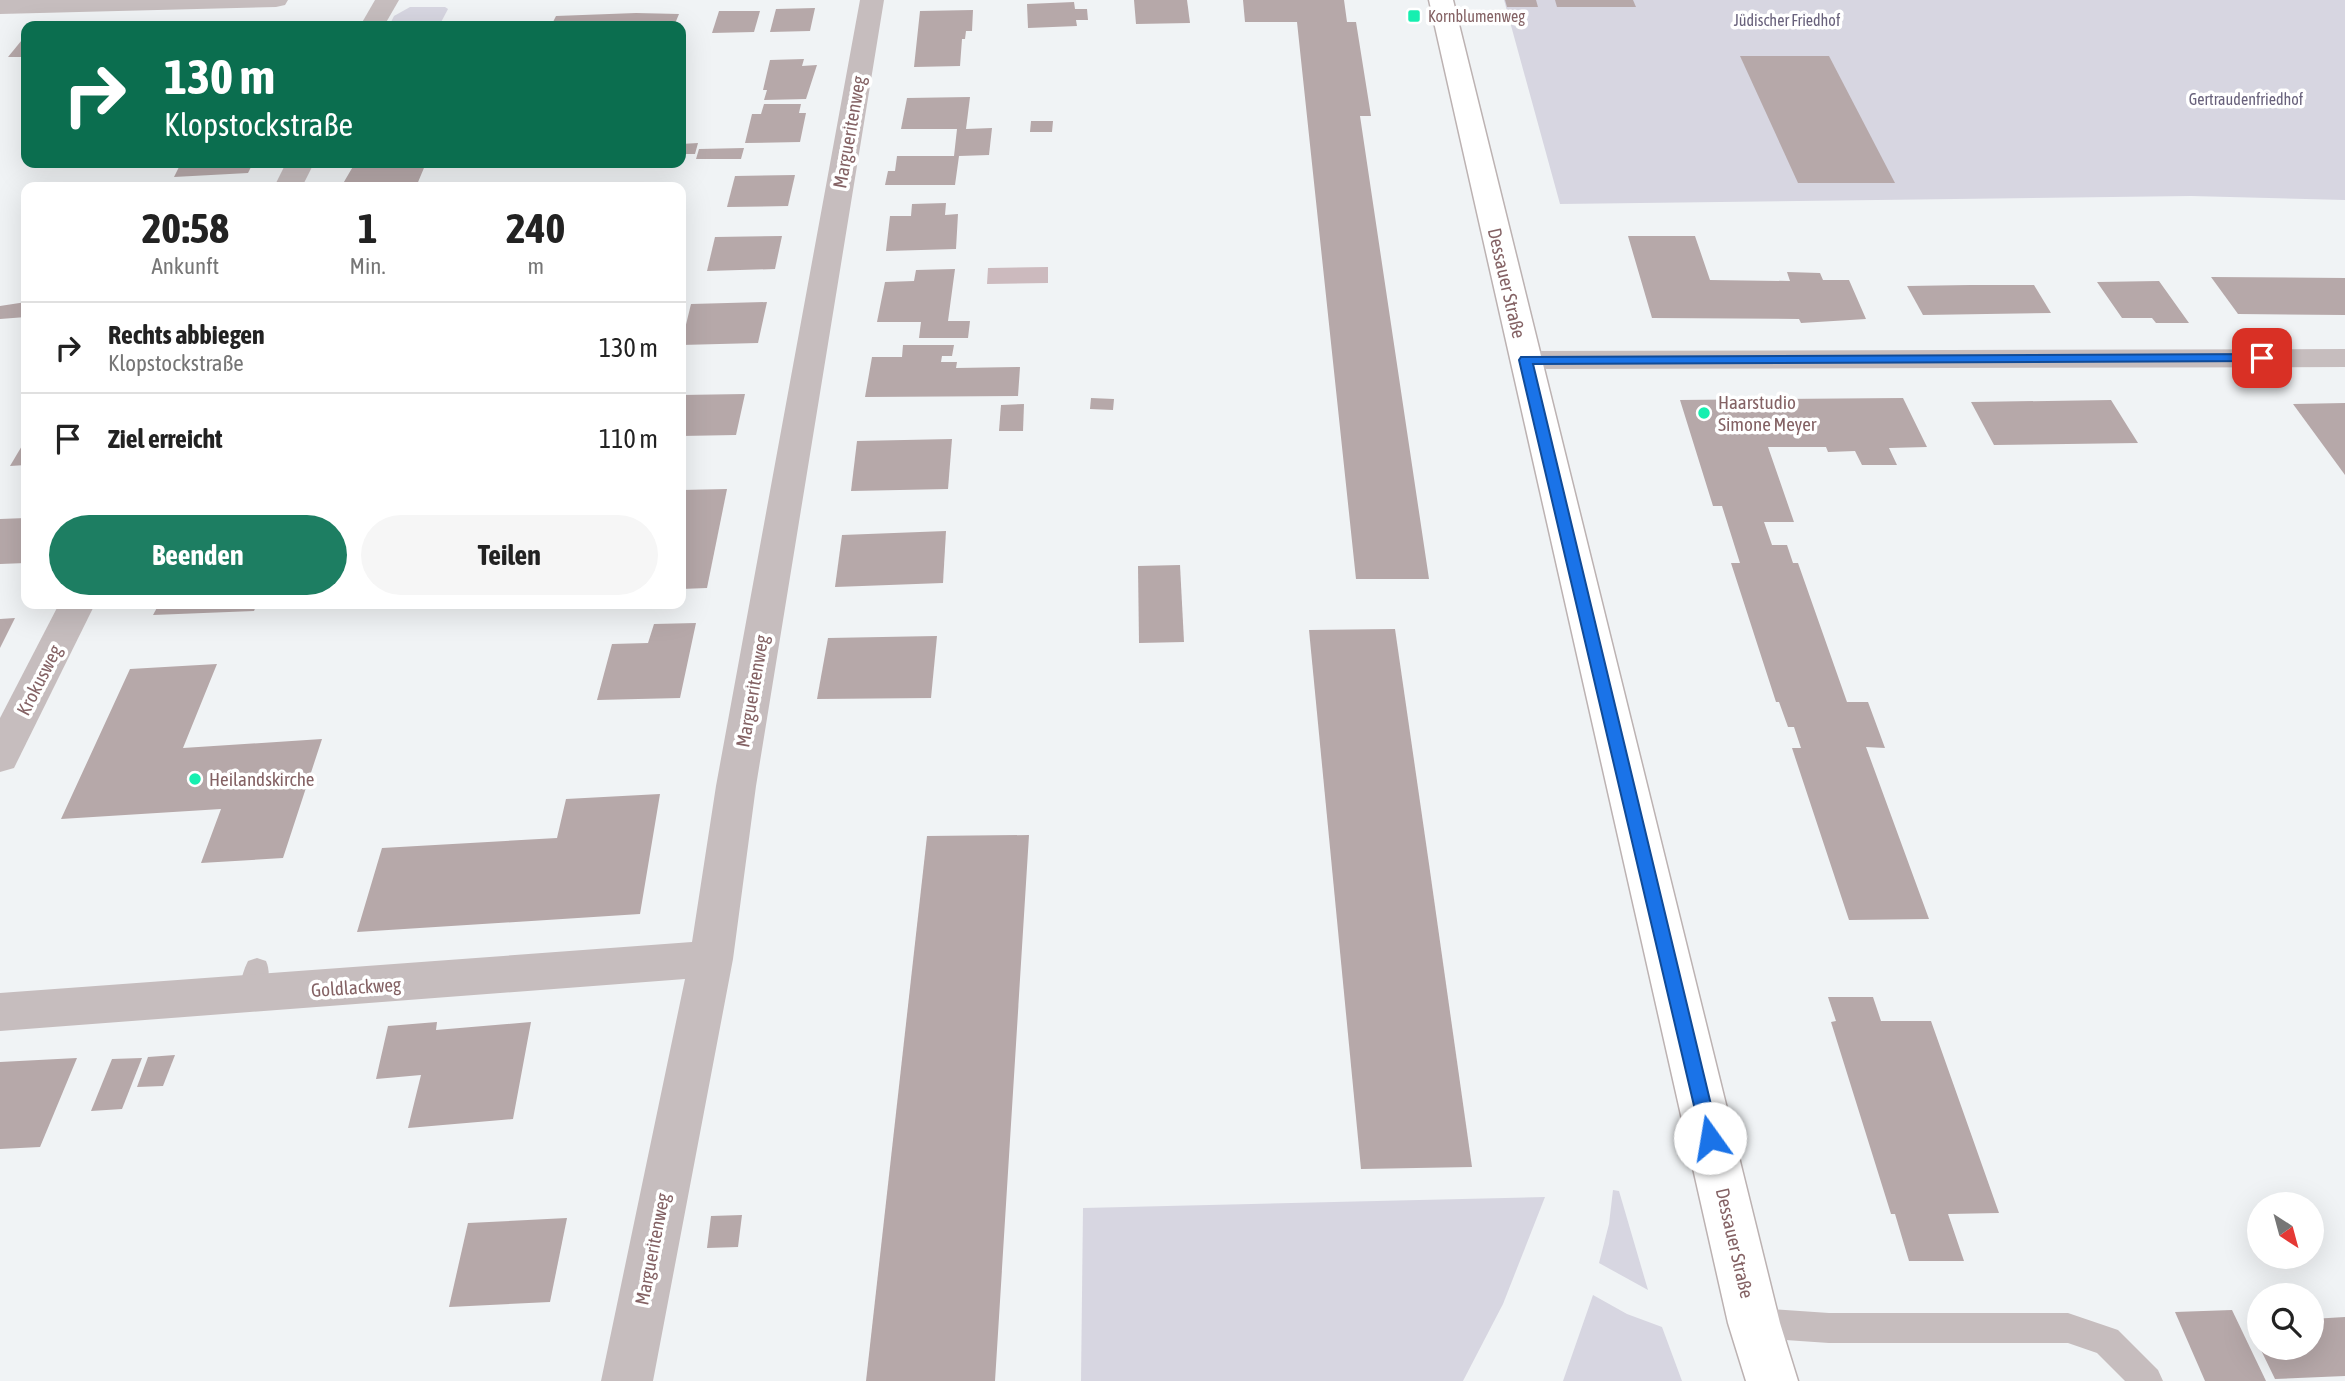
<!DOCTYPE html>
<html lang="de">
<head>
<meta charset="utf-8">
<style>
	:root { --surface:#fff; --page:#f6f6f6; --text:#222; --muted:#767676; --line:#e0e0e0; --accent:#1d7e62 }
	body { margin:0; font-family:"Asap Condensed",sans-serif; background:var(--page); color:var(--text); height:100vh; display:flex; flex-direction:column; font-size:26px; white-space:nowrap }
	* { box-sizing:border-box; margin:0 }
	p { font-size:23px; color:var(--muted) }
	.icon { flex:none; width:38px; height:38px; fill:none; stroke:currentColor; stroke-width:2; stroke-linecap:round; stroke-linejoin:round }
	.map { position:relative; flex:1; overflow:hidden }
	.panel { position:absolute; left:21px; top:182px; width:665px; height:427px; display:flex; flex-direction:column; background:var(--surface); border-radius:14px; box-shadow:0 7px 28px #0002 }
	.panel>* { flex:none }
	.top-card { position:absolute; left:21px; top:21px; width:665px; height:147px; border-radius:14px; box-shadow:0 7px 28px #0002; background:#0b6e4f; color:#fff; overflow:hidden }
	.needle { width:46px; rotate:144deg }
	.tools { position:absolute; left:2247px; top:1192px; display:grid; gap:14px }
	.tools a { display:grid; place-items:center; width:77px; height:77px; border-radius:50%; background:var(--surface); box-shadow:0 7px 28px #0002; font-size:35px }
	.pin { position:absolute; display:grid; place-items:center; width:60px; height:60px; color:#fff; margin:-30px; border-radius:14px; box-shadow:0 4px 10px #0006 }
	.me { position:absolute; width:77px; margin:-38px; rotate:347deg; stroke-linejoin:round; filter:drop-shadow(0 0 5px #0008) }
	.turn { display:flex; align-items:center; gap:24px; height:147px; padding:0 28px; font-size:32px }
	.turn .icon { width:91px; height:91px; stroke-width:2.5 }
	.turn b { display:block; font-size:49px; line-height:60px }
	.eta { display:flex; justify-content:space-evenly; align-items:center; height:119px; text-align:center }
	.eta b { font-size:42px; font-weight:700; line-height:49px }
	.cta { display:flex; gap:14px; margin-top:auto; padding:14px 28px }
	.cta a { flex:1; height:80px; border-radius:42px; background:var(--accent); color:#fff; font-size:28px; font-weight:700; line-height:80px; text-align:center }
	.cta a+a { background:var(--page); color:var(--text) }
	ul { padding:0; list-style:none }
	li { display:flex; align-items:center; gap:21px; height:91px; padding:0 28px; border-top:2px solid var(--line) }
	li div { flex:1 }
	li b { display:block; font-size:26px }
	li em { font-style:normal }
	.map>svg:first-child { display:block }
	.green { fill:#d7d6e1 }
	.water { fill:#ccbabe }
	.building { fill:#b6a8a9 }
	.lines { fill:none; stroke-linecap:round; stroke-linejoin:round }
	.secondary-casing { stroke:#bcb2b2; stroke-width:3 }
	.service { fill:#c6bdbe; fill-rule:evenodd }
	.minor { fill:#c6bdbe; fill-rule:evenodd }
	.secondary { fill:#fff; fill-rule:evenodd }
	.route { fill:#1a73e8; stroke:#114b97; stroke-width:2 }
	.poi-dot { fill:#16efb0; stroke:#fff; stroke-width:2.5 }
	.labels { text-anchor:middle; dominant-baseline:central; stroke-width:7; stroke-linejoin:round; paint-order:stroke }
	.far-poi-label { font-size:16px; fill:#846264; stroke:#fff; text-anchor:start }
	.far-park-label { font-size:16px; fill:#68617b; stroke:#fff }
	.street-label { font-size:19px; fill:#846264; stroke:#fff }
	.poi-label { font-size:19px; fill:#846264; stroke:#fff; text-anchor:start }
</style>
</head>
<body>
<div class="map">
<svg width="2345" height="1381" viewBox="0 0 2345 1381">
	<rect width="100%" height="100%" fill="#f0f3f5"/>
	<g class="green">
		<polygon points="1504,0 2345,0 2345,200 2191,196 1560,204"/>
		<polygon points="410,7 445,7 448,9 439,26 389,26 394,16"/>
		<polygon points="1613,1190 1619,1191 1648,1290 1599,1263 1609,1224"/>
		<polygon points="1545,1197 1503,1304 1463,1381 1081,1381 1083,1208"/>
		<polygon points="1593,1295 1627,1314 1662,1327 1682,1381 1563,1381"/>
	</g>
	<polygon class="water" points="1048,267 1048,283 987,284 988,268"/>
	<g class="building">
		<polygon points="1134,0 1187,0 1190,23 1136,24"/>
		<polygon points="1243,0 1344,0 1347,22 1356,22 1371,116 1360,116 1429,579 1356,579 1297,22 1245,22"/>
		<polygon points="1505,0 1536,0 1538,7 1507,7"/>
		<polygon points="1555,0 1633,0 1636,7 1557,7"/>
		<polygon points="1074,2 1075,9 1087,9 1088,20 1076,20 1077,26 1028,28 1027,4"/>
		<polygon points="815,8 810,31 770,32 776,9"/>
		<polygon points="973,10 972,31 966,31 965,39 962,39 960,66 914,67 920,11"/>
		<polygon points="719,11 760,11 754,32 712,33"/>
		<polygon points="636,13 679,14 674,26 551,26 556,16"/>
		<polygon points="335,22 333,26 269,26 269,24"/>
		<polygon points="26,35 26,57 8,57"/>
		<polygon points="1740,56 1829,56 1895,183 1798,183"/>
		<polygon points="804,59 802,66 817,65 806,99 764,100 767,90 763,90 770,60"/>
		<polygon points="970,97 966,129 992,128 989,155 959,156 955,185 885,185 888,171 895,171 897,156 954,156 957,129 901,129 907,98"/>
		<polygon points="764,104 801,104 799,113 806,113 800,142 745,143 752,114 761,114"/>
		<polygon points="1031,121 1053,121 1052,132 1030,132"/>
		<polygon points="698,143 695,154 681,154 681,144"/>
		<polygon points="744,148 741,159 696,159 699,149"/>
		<polygon points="181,163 253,163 248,173 174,177"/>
		<polygon points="355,163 391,164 426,163 416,187 341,187"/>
		<polygon points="795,175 788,206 727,207 735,176"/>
		<polygon points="946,203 945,215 958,214 956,249 886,251 890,216 911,216 912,204"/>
		<polygon points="782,236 775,269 707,271 715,237"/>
		<polygon points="1628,236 1695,236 1710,280 1790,281 1787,272 1820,273 1823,280 1849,280 1866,319 1801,323 1799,319 1652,318"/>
		<polygon points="955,269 948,321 970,321 968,338 919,338 921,322 877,322 885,282 914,281 916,270"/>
		<polygon points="2211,277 2345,278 2345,315 2238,314"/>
		<polygon points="2159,281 2189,323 2156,323 2152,318 2122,318 2097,282"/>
		<polygon points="1970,285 2034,285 2051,313 1923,315 1907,286"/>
		<polygon points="26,302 26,317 0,319 0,306"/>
		<polygon points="767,302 758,343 681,345 691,304"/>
		<polygon points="903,345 954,345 952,356 942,356 941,362 957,362 956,368 1020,367 1018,396 865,397 872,357 902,357"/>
		<polygon points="745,394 736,435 681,436 681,395"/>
		<polygon points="1091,398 1114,399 1113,410 1090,409"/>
		<polygon points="1903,398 1927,447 1889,448 1897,465 1862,465 1855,451 1828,452 1826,447 1768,447 1794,522 1764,522 1772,545 1787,545 1793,563 1798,563 1847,702 1868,702 1885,748 1866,747 1929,919 1849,920 1792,748 1801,748 1794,727 1788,727 1779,702 1776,702 1731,563 1740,563 1722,506 1713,506 1680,400"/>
		<polygon points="2111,400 2138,443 1994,445 1971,402"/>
		<polygon points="2345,403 2345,475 2293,404"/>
		<polygon points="1024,404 1023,431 999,431 1001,405"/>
		<polygon points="26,439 26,465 10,466"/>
		<polygon points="952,439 948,489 851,491 857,441"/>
		<polygon points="727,489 707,588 681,589 681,490"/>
		<polygon points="26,518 26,563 0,564 0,519"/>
		<polygon points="946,531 943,583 835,587 842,535"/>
		<polygon points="1180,565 1184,642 1139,643 1138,566"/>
		<polygon points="159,604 257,604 254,611 153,615"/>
		<polygon points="570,604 616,604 615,607 569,607"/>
		<polygon points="15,618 0,648 0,619"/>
		<polygon points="696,623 680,698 597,700 612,644 648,643 654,624"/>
		<polygon points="1395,629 1429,864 1472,1167 1361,1169 1309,630"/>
		<polygon points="937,636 931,698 817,699 828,638"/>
		<polygon points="217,664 183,748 322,739 283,858 201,863 221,809 61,819 130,669"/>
		<polygon points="660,794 640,914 357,932 382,848 557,838 566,799"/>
		<polygon points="1029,835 995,1381 866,1381 927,836"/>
		<polygon points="1828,997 1873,997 1881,1021 1931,1021 1999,1213 1948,1214 1964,1261 1909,1261 1895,1214 1891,1214 1831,1022 1836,1021"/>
		<polygon points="437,1022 436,1030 531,1022 513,1119 408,1128 421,1075 376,1079 388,1026"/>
		<polygon points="175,1055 163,1086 137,1087 148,1057"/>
		<polygon points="77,1058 40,1147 0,1149 0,1062"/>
		<polygon points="142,1058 122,1109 91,1111 112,1059"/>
		<polygon points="742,1215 738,1247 707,1248 711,1216"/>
		<polygon points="567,1218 550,1302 449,1307 468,1223"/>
		<polygon points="2232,1310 2266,1381 2205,1381 2175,1312"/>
		<polygon points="2345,1317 2345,1376 2275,1379 2260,1348 2312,1348 2312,1319"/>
		<polygon points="2248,1321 2259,1321 2259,1346"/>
	</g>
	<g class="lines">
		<defs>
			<polygon id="secondary" points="1429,0 1453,0 1780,1323 1798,1381 1746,1381 1728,1323"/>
		</defs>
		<use href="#secondary" class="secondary-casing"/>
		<g class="service">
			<path d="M 257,958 L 266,961 C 272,974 267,991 261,1003 L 252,1006 L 243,1003 C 237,991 242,973 248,961 Z"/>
			<polygon points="1754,1308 1829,1313 2068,1313 2118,1330 2158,1370 2163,1381 2125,1381 2097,1353 2068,1343 1829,1343 1754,1338 1743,1333 1739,1323 1743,1313"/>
		</g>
		<g class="minor">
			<polygon points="0,0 288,0 285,5 276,7 0,14"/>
			<polygon points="375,0 399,0 384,26 360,26"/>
			<polygon points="860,0 884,0 756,786 733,959 653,1381 601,1381 685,979 0,1031 0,993 692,942 716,786"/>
			<polygon points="286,163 314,163 302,187 274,187"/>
			<polygon points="2345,349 2345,367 1526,369 1515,367 1510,360 1515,353 1526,351"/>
			<polygon points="59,604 95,604 14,768 0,772 0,718"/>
		</g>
		<use href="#secondary" class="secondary"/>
	</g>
	<polygon class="route" points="2262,354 2269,358 2267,361 1533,364 1719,1138 1717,1144 1710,1147 1703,1144 1519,360 1521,357"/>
	<g class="poi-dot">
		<rect x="1407" y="9" width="14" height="14" rx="3.5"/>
		<circle cx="1704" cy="413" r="7"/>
		<circle cx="195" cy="779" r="7"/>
	</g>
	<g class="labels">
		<g class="far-poi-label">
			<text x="1428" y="16">Kornblumenweg</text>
		</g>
		<g class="far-park-label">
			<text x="1787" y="20">Jüdischer Friedhof</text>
			<text x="2246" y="99">Gertraudenfriedhof</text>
		</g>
		<g class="street-label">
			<text transform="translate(849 132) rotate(-80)">Margueritenweg</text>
			<text transform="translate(1507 283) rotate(77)">Dessauer Straße</text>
			<text transform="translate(39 680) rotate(-63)">Krokusweg</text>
			<text transform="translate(752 691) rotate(-80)">Margueritenweg</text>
			<text transform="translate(356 987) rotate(-4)">Goldlackweg</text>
			<text transform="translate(1735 1243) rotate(77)">Dessauer Straße</text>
			<text transform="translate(652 1249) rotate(-79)">Margueritenweg</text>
		</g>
		<g class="poi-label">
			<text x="1718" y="402">Haarstudio<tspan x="1718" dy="22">Simone Meyer</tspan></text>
			<text x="209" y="779">Heilandskirche</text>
		</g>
	</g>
</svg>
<div class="tools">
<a><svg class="needle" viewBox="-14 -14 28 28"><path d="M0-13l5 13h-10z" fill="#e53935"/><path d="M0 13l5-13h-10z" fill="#767676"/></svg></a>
<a><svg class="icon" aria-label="search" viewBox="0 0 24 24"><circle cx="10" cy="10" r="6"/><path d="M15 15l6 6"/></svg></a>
</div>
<div class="pin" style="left:2262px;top:358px;background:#d93025"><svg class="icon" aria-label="arrive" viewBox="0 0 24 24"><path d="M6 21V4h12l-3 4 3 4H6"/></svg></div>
<svg class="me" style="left:1710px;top:1138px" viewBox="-20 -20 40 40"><circle r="19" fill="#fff"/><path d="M0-13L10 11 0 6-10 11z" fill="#1a73e8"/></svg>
<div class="top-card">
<div class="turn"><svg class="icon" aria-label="right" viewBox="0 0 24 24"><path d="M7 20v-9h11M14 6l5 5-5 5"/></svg><div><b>130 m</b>Klopstockstraße</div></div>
</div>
<section class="panel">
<div class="eta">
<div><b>20:58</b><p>Ankunft</p></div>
<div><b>1</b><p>Min.</p></div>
<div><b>240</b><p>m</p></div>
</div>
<ul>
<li><svg class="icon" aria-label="right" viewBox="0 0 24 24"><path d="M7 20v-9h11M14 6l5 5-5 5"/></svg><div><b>Rechts abbiegen</b><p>Klopstockstraße</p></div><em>130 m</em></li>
<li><svg class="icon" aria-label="arrive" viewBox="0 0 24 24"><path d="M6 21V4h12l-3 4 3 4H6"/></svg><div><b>Ziel erreicht</b></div><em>110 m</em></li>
</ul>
<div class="cta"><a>Beenden</a><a>Teilen</a></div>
</section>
</div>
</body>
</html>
